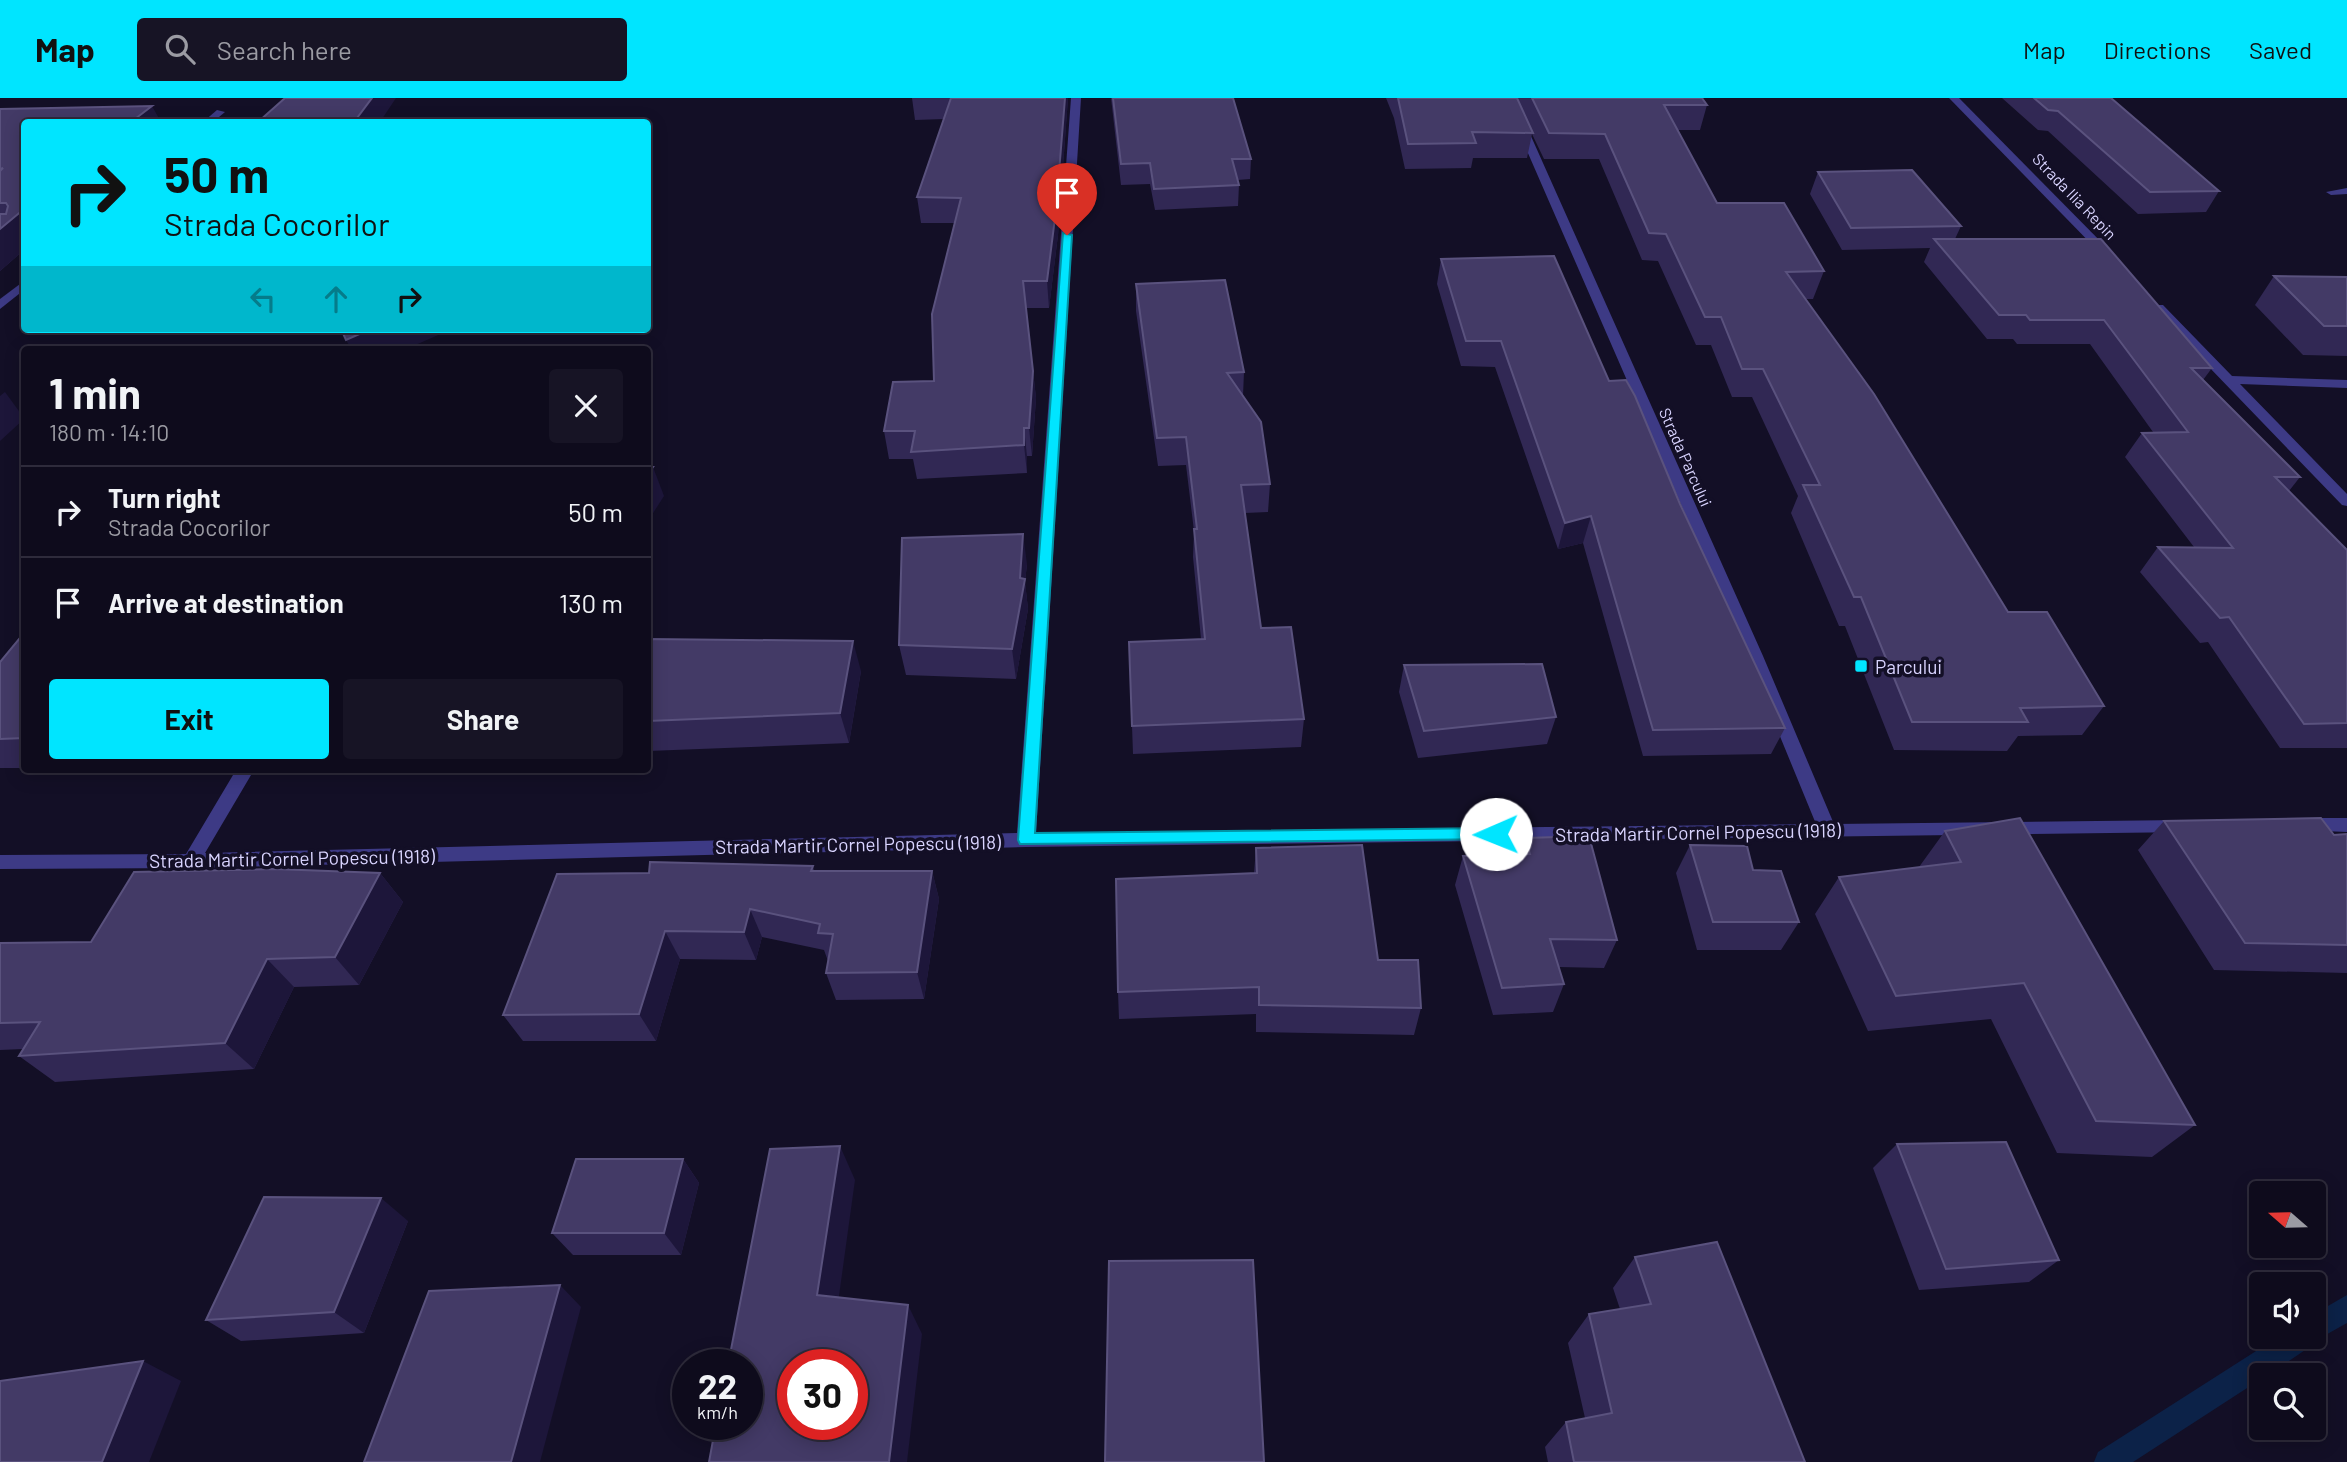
<!DOCTYPE html>
<html lang="en">
<head>
<meta charset="utf-8">
<style>
	:root { --surface:#0e0b1c; --page:#171425; --text:#f1f3f6; --muted:#9b9ba3; --line:#2e2b3b; --accent:#00e5ff }
	body { margin:0; font-family:Barlow,sans-serif; background:var(--page); color:var(--text); height:100vh; display:flex; flex-direction:column; font-size:26px; white-space:nowrap }
	* { box-sizing:border-box; margin:0 }
	p { font-size:23px; color:var(--muted) }
	.icon { flex:none; width:38px; height:38px; fill:none; stroke:currentColor; stroke-width:2; stroke-linecap:round; stroke-linejoin:round }
	.map { position:relative; flex:1; overflow:hidden }
	.details { position:absolute; left:21px; top:248px; width:630px; height:427px; display:flex; flex-direction:column; background:var(--surface); border-radius:7px; box-shadow:0 4px 18px #0003,0 0 0 2px var(--line) }
	.details>* { flex:none }
	.guide { position:absolute; left:21px; top:21px; width:630px; height:214px; border-radius:7px; box-shadow:0 4px 18px #0003,0 0 0 2px var(--line); background:#00e5ff; color:#111; overflow:hidden }
	.needle { width:46px; rotate:290deg }
	.fabs { position:absolute; left:2249px; top:1083px; display:grid; gap:14px }
	.fabs a { display:grid; place-items:center; width:77px; height:77px; border-radius:7px; background:var(--surface); box-shadow:0 4px 18px #0003,0 0 0 2px var(--line); font-size:35px }
	.speed { position:absolute; left:672px; top:1251px; display:flex; gap:14px; font-size:35px; font-weight:700; text-align:center }
	.speed>* { display:grid; place-content:center; width:91px; height:91px; border-radius:50%; background:var(--surface); box-shadow:0 4px 18px #0003,0 0 0 2px var(--line); line-height:1 }
	.speed small { font-size:18px; font-weight:400 }
	.speed .limit { border:10px solid #d22; background:#fff; color:#111 }
	.pin { position:absolute; display:grid; place-items:center; width:60px; height:60px; color:#fff; margin:-72px -30px; border-radius:50% 50% 50% 0; rotate:-45deg; box-shadow:0 0 7px #0007 }
	.pin .icon { rotate:45deg }
	.me { position:absolute; width:77px; margin:-38px; rotate:269deg; stroke-linejoin:round; filter:drop-shadow(0 0 5px #0008) }
	.turn { display:flex; align-items:center; gap:24px; height:147px; padding:0 28px; font-size:32px }
	.turn .icon { width:91px; height:91px; stroke-width:2.5 }
	.turn b { display:block; font-size:49px; line-height:60px }
	.lanes { display:flex; align-items:center; height:66px; padding:0 28px; background:#0003; justify-content:center; gap:35px; direction:ltr }
	.lanes .off { opacity:.35 }
	.round { display:grid; place-items:center; flex:none; width:74px; height:74px; border-radius:7px; background:var(--page) }
	.overview { display:flex; align-items:center; justify-content:space-between; height:119px; padding:0 28px }
	h1 { font-size:42px; font-weight:700; line-height:52px }
	.primary-button { display:flex; gap:14px; margin-top:auto; padding:14px 28px }
	.primary-button a { flex:1; height:80px; border-radius:7px; background:var(--accent); color:#111; font-size:28px; font-weight:700; line-height:80px; text-align:center }
	.primary-button a+a { background:var(--page); color:var(--text) }
	ul { padding:0; list-style:none }
	li { display:flex; align-items:center; gap:21px; height:91px; padding:0 28px; border-top:2px solid var(--line) }
	li div { flex:1 }
	li b { display:block; font-size:26px }
	li em { font-style:normal }
	header { display:flex; align-items:center; gap:42px; box-sizing:border-box; height:98px; padding:0 35px; background:var(--accent); color:#111 }
	header strong { font-size:33px }
	nav { display:flex; gap:38px; margin-inline-start:auto; font-size:24px }
	.search { width:490px; height:63px; background:var(--page); display:flex; align-items:center; gap:18px; box-sizing:border-box; padding:0 24px; border-radius:7px; color:var(--muted); font-size:26px }
	.map>svg:first-child { display:block }
	.lines { fill:none; stroke-linecap:round; stroke-linejoin:round }
	.stream { fill:#0c2248; fill-rule:evenodd }
	.minor { fill:#3d3a85; fill-rule:evenodd }
	.wall { fill:#312854 }
	.shaded-wall { fill:#1d163a }
	.building { fill:#433a66; stroke:#5a527e; stroke-width:2; fill-rule:evenodd }
	.route { fill:#00e5ff; stroke:#0095a6; stroke-width:2 }
	.poi-dot { fill:#00e5ff; stroke:#130f26; stroke-width:2.5 }
	.labels { text-anchor:middle; dominant-baseline:central; stroke-width:7; stroke-linejoin:round; paint-order:stroke }
	.far-street-label { font-size:16px; fill:#d9d4ff; stroke:#130f26 }
	.poi-label { font-size:19px; fill:#d9d4ff; stroke:#130f26; text-anchor:start }
	.street-label { font-size:19px; fill:#d9d4ff; stroke:#130f26 }
</style>
</head>
<body>
<header>
<strong>Map</strong>
<div class="search"><svg class="icon" aria-label="search" viewBox="0 0 24 24"><circle cx="10" cy="10" r="6"/><path d="M15 15l6 6"/></svg>Search here</div>
<nav><a>Map</a><a>Directions</a><a>Saved</a></nav>
</header>
<div class="map">
<svg width="2347" height="1364" viewBox="0 0 2347 1364">
	<rect width="100%" height="100%" fill="#130f26"/>
	<g class="lines">
		<polygon class="stream" points="2347,1197 2347,1225 2313,1244 2311,1248 2267,1278 2261,1278 2261,1281 2133,1364 2094,1364 2098,1354 2278,1239 2314,1239 2314,1216"/>
		<g class="minor">
			<polygon points="1071,0 1081,0 1036,735 1816,726 1747,558 1504,0 1514,0 1763,558 1834,726 2183,722 2189,724 2192,729 2189,734 1026,749 191,770 0,771 0,757 186,756 236,672 254,672 205,755 1017,735"/>
			<polygon points="1949,0 1959,0 2112,155 2112,159 2104,159"/>
			<polygon points="217,12 225,14 213,24 203,24"/>
			<polygon points="2347,90 2347,96 2331,97 2326,94"/>
			<polygon points="24,183 24,192 0,211 0,201"/>
			<polygon points="2155,207 2163,207 2232,278 2347,282 2347,290 2240,286 2347,396 2347,408 2342,407 2155,213"/>
			<polygon points="2305,720 2347,720 2347,734 2299,732 2296,727 2299,722"/>
		</g>
	</g>
	<g class="wall">
		<polygon points="912,0 1068,0 1058,137 1049,210 1026,210 1036,300 1032,358 1027,358 1027,375 917,381 913,361 889,361 884,333 934,283 955,125 921,125 917,99 944,21 915,22"/>
		<polygon points="1111,0 1233,0 1251,61 1250,81 1237,82 1239,87 1238,108 1155,112 1150,86 1121,87"/>
		<polygon points="1386,0 1702,0 1707,7 1700,32 1678,32 1717,105 1824,173 1813,201 1805,201 2008,514 2104,608 2082,637 2018,638 2007,653 1894,652 1845,528 1839,528 1791,415 1798,398 1752,299 1732,299 1711,247 1696,247 1658,163 1642,162 1599,61 1544,61 1532,36 1527,60 1473,60 1471,70 1405,71 1394,20"/>
		<polygon points="2002,0 2111,0 2219,93 2206,114 2138,116 2048,33 2038,32"/>
		<polygon points="0,11 24,152 0,173"/>
		<polygon points="1818,74 1961,128 1955,141 2212,270 2203,282 2300,379 2289,393 2347,452 2347,650 2280,650 2208,544 2200,545 2140,474 2158,449 2194,449 2125,359 2142,335 2153,334 2090,246 2017,246 2013,241 1987,241 1924,164 1930,150 1842,152 1810,96"/>
		<polygon points="1441,161 1609,283 1680,406 1785,630 1771,656 1643,658 1583,445 1558,451 1495,269 1461,268 1437,186"/>
		<polygon points="2274,178 2347,179 2347,258 2303,257 2255,207"/>
		<polygon points="1136,186 1244,274 1243,298 1270,386 1268,414 1245,415 1261,530 1304,621 1301,649 1133,656 1129,544 1201,541 1193,459 1194,433 1186,367 1158,368 1136,213"/>
		<polygon points="1027,466 1025,484 1028,511 1016,581 906,577 899,547"/>
		<polygon points="24,535 24,670 0,670 0,564"/>
		<polygon points="648,541 861,573 849,645 648,653"/>
		<polygon points="1404,567 1556,619 1547,646 1418,660 1399,594"/>
		<polygon points="146,672 204,672 203,674 148,674"/>
		<polygon points="2164,723 2334,737 2347,736 2347,875 2214,872 2138,752"/>
		<polygon points="1945,733 2195,1027 2152,1059 2057,1055 1991,921 1868,933 1815,816 1839,779 1919,769"/>
		<polygon points="1526,740 1617,842 1604,870 1559,869 1564,886 1553,914 1493,917 1455,787 1463,758 1520,756"/>
		<polygon points="1690,747 1753,772 1799,824 1781,852 1697,852 1676,775"/>
		<polygon points="1256,750 1378,862 1421,910 1414,937 1256,934 1256,916 1119,921 1118,894 1254,775"/>
		<polygon points="813,768 814,773 932,773 939,801 924,901 836,902 826,875 828,863 824,852 762,839 756,862 680,861 656,943 523,943 503,917 649,775"/>
		<polygon points="380,775 403,804 359,887 294,889 254,971 55,984 19,958 23,951 0,952 0,845 91,844"/>
		<polygon points="1897,1046 2059,1162 2029,1184 1919,1192 1873,1070"/>
		<polygon points="683,1061 699,1085 681,1157 573,1157 552,1135"/>
		<polygon points="408,1123 364,1235 241,1243 206,1222"/>
		<polygon points="1635,1159 1805,1364 1548,1364 1545,1349 1566,1324 1585,1320 1568,1245 1589,1216 1620,1211 1613,1190"/>
	</g>
	<g class="shaded-wall">
		<polygon points="372,0 396,0 380,24 354,24"/>
		<polygon points="1065,0 1068,0 1058,137 1049,210 1047,183"/>
		<polygon points="152,8 161,24 131,24"/>
		<polygon points="24,111 24,152 0,173 0,131"/>
		<polygon points="371,231 452,231 404,252 352,252 346,242"/>
		<polygon points="1033,273 1036,300 1032,358 1029,330"/>
		<polygon points="5,294 24,320 24,321 0,343 0,298"/>
		<polygon points="1024,330 1027,358 1027,375 1024,347"/>
		<polygon points="653,369 664,398 648,423 648,376"/>
		<polygon points="1591,418 1583,445 1558,451 1565,425"/>
		<polygon points="1023,436 1027,466 1025,484 1028,511 1016,581 1012,551 1020,480"/>
		<polygon points="853,543 861,573 849,645 840,615"/>
		<polygon points="932,773 939,801 924,901 917,874"/>
		<polygon points="380,775 403,804 359,887 335,859"/>
		<polygon points="750,811 762,839 756,862 744,834"/>
		<polygon points="665,833 680,861 656,943 639,916"/>
		<polygon points="267,861 294,889 254,971 225,945"/>
		<polygon points="840,1048 855,1082 835,1227 817,1197"/>
		<polygon points="683,1061 699,1085 681,1157 664,1135"/>
		<polygon points="381,1100 408,1123 364,1235 334,1214"/>
		<polygon points="560,1187 581,1209 540,1364 511,1364"/>
		<polygon points="908,1207 922,1236 907,1364 889,1364"/>
		<polygon points="143,1263 181,1283 149,1364 102,1364"/>
	</g>
	<g class="building">
		<polygon points="285,0 372,0 354,24 258,24"/>
		<polygon points="951,0 1065,0 1056,112 1047,183 1023,183 1033,273 1029,330 1024,330 1024,347 911,354 915,333 884,333 893,284 934,283 932,216 961,100 917,99"/>
		<polygon points="1113,0 1233,0 1251,61 1232,61 1239,87 1154,91 1150,65 1121,66"/>
		<polygon points="1398,0 1517,0 1533,35 1472,34 1476,45 1408,46"/>
		<polygon points="1532,0 1702,0 1707,7 1664,7 1717,105 1784,105 1824,173 1786,174 1874,296 2008,514 2047,514 2104,608 2020,610 2028,624 1912,624 1861,499 1854,499 1803,387 1820,387 1763,271 1742,271 1721,219 1705,219 1666,136 1649,135 1605,36 1549,35"/>
		<polygon points="2034,0 2111,0 2219,93 2150,94 2058,13 2048,12"/>
		<polygon points="152,8 131,24 24,24 24,111 0,131 0,116 6,116 8,108 6,105 0,105 0,73 3,70 0,71 0,11"/>
		<polygon points="1912,72 1961,128 1851,130 1818,74"/>
		<polygon points="1934,141 2101,141 2212,270 2191,270 2300,379 2275,379 2347,452 2347,625 2304,626 2229,519 2220,520 2158,449 2233,450 2142,335 2188,334 2104,222 2030,222 2026,217 1999,217"/>
		<polygon points="1554,158 1609,283 1626,282 1635,298 1680,406 1785,630 1653,632 1591,418 1565,425 1501,243 1466,243 1441,161"/>
		<polygon points="2274,178 2347,179 2347,228 2324,228"/>
		<polygon points="1225,182 1244,274 1227,275 1261,324 1270,386 1241,387 1261,530 1291,529 1304,621 1132,628 1129,544 1205,541 1194,431 1197,431 1186,339 1157,340 1136,186"/>
		<polygon points="341,231 371,231 346,242"/>
		<polygon points="648,369 653,369 648,376"/>
		<polygon points="1023,436 1020,480 1025,481 1012,551 899,547 902,440"/>
		<polygon points="24,535 24,640 0,641 0,564"/>
		<polygon points="648,541 853,543 840,615 648,623"/>
		<polygon points="1542,566 1556,619 1424,633 1404,567"/>
		<polygon points="2020,720 2195,1027 2096,1023 2024,885 1896,898 1839,779 1961,764 1945,733"/>
		<polygon points="2321,720 2334,737 2347,736 2347,847 2245,845 2164,723"/>
		<polygon points="1589,738 1617,842 1550,841 1564,886 1502,890 1463,758 1530,756 1526,740"/>
		<polygon points="1362,747 1378,862 1418,862 1421,910 1259,907 1259,889 1118,894 1116,781 1257,775 1256,750"/>
		<polygon points="1690,747 1747,748 1753,772 1781,773 1799,824 1713,824"/>
		<polygon points="650,764 813,768 811,773 932,773 917,874 826,875 833,836 818,835 820,826 750,811 744,834 665,833 639,916 503,917 557,776 649,775"/>
		<polygon points="275,771 380,775 335,859 267,861 225,945 19,958 40,924 0,925 0,845 91,844 134,774"/>
		<polygon points="2006,1044 2059,1162 1946,1171 1897,1046"/>
		<path d="M 840,1048 L 817,1197 L 908,1207 L 889,1364 L 709,1364 L 716,1326 L 747,1326 L 747,1267 L 728,1267 L 770,1051 ZM 793,1267 L 852,1267 L 852,1326 L 793,1326 Z"/>
		<polygon points="576,1061 683,1061 664,1135 552,1135"/>
		<polygon points="264,1099 381,1100 334,1214 206,1222"/>
		<polygon points="1717,1144 1805,1364 1574,1364 1566,1324 1612,1315 1589,1216 1651,1206 1635,1159"/>
		<polygon points="1253,1162 1264,1364 1105,1364 1109,1163"/>
		<polygon points="560,1187 511,1364 364,1364 429,1193"/>
		<polygon points="143,1263 102,1364 0,1364 0,1283"/>
	</g>
	<polygon class="route" points="1063,135 1072,137 1035,735 1496,730 1502,732 1504,736 1502,741 1020,746 1018,742"/>
	<rect class="poi-dot" x="1854" y="561" width="14" height="14" rx="3.5"/>
	<g class="labels">
		<g class="far-street-label">
			<text transform="translate(2075 98) rotate(46)">Strada Ilia Repin</text>
			<text transform="translate(1686 359) rotate(66)">Strada Parcului</text>
		</g>
		<g class="poi-label">
			<text x="1875" y="568">Parcului</text>
		</g>
		<g class="street-label">
			<text transform="translate(1698 734) rotate(-1)">Strada Martir Cornel Popescu (1918)</text>
			<text transform="translate(858 746) rotate(-1)">Strada Martir Cornel Popescu (1918)</text>
			<text transform="translate(292 760) rotate(-1)">Strada Martir Cornel Popescu (1918)</text>
		</g>
	</g>
</svg>
<div class="fabs">
<a><svg class="needle" viewBox="-14 -14 28 28"><path d="M0-13l5 13h-10z" fill="#e53935"/><path d="M0 13l5-13h-10z" fill="#9b9ba3"/></svg></a>
<a><svg class="icon" aria-label="sound" viewBox="0 0 24 24"><path d="M4 9h4l5-4v14l-5-4H4zM17 9q2 3 0 6"/></svg></a>
<a><svg class="icon" aria-label="search" viewBox="0 0 24 24"><circle cx="10" cy="10" r="6"/><path d="M15 15l6 6"/></svg></a>
</div>
<div class="speed"><div>22<small>km/h</small></div><div class="limit">30</div></div>
<div class="pin" style="left:1067px;top:137px;background:#d93025"><svg class="icon" aria-label="arrive" viewBox="0 0 24 24"><path d="M6 21V4h12l-3 4 3 4H6"/></svg></div>
<svg class="me" style="left:1496px;top:736px" viewBox="-20 -20 40 40"><circle r="19" fill="#fff"/><path d="M0-13L10 11 0 6-10 11z" fill="#00e5ff"/></svg>
<div class="guide">
<div class="turn"><svg class="icon" aria-label="right" viewBox="0 0 24 24"><path d="M7 20v-9h11M14 6l5 5-5 5"/></svg><div><b>50 m</b>Strada Cocorilor</div></div>
<div class="lanes"><svg class="icon off" aria-label="left" viewBox="0 0 24 24"><path d="M17 20v-9H6M10 6l-5 5 5 5"/></svg><svg class="icon off" aria-label="ahead" viewBox="0 0 24 24"><path d="M12 20V5M6 11l6-6 6 6"/></svg><svg class="icon" aria-label="right" viewBox="0 0 24 24"><path d="M7 20v-9h11M14 6l5 5-5 5"/></svg></div>
</div>
<section class="details">
<div class="overview"><div><h1>1 min</h1><p>180 m · 14:10</p></div><a class="round"><svg class="icon" aria-label="close" viewBox="0 0 24 24"><path d="M6 6l12 12M18 6L6 18"/></svg></a></div>
<ul>
<li><svg class="icon" aria-label="right" viewBox="0 0 24 24"><path d="M7 20v-9h11M14 6l5 5-5 5"/></svg><div><b>Turn right</b><p>Strada Cocorilor</p></div><em>50 m</em></li>
<li><svg class="icon" aria-label="arrive" viewBox="0 0 24 24"><path d="M6 21V4h12l-3 4 3 4H6"/></svg><div><b>Arrive at destination</b></div><em>130 m</em></li>
</ul>
<div class="primary-button"><a>Exit</a><a>Share</a></div>
</section>
</div>
</body>
</html>
